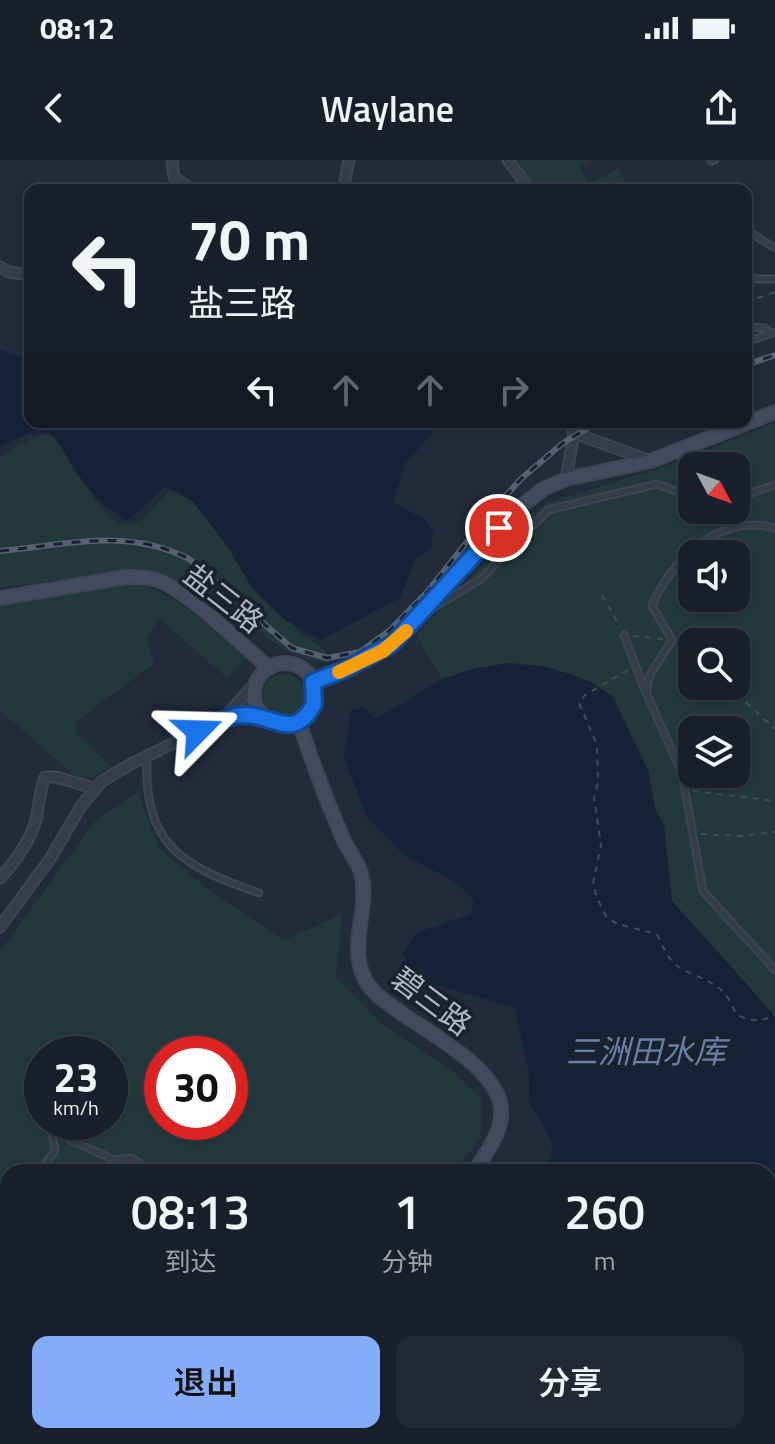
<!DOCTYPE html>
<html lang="zh">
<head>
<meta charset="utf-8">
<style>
	:root { --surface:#19202c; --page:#222834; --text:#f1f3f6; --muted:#9fa3a9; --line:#373e48; --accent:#83adf8 }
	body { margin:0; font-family:"Titillium Web","Noto Sans SC",sans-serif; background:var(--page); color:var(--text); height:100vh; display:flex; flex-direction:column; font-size:30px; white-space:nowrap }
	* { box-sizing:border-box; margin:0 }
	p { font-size:26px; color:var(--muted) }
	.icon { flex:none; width:44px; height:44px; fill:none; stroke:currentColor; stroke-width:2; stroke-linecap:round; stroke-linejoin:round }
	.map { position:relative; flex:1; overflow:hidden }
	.details { position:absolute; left:0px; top:1004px; width:776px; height:280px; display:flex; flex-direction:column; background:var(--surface); border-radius:24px 24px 0 0; box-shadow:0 2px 6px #0004,0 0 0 2px var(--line) }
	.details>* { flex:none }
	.hud { position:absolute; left:24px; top:24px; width:728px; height:244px; border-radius:16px; box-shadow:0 2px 6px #0004,0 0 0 2px var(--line); background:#19202c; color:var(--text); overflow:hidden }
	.needle { width:52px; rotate:131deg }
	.fabs { position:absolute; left:678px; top:292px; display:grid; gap:16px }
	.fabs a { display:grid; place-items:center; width:72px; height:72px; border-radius:16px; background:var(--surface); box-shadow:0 2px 6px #0004,0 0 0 2px var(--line); font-size:40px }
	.speed { position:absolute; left:24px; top:876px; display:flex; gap:16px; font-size:40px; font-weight:700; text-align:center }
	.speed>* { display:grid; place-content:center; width:104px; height:104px; border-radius:50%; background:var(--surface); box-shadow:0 2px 6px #0004,0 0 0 2px var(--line); line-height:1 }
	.speed small { font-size:20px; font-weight:400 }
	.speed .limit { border:12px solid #d22; background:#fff; color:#111 }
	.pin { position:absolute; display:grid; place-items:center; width:68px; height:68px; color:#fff; margin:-34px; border:4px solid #fff; border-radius:50%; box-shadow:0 2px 8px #0007 }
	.me { position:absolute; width:88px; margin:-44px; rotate:68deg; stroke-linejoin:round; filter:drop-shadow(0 0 6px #0008) }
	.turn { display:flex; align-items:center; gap:28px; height:168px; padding:0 32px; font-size:36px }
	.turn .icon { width:104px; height:104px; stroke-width:2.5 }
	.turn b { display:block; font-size:56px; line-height:68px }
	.lanes { display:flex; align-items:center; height:76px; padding:0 32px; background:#0003; justify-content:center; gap:40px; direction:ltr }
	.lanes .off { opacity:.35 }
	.eta { display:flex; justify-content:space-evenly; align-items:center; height:136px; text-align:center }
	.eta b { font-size:48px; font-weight:600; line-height:56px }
	.cta { display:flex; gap:16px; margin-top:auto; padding:16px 32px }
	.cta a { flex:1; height:92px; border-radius:16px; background:var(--accent); color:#111; font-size:32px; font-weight:600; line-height:92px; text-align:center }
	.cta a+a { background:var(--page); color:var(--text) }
	.status { display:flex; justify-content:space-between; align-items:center; height:56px; padding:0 40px; background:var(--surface); direction:ltr }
	.status svg { height:22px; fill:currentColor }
	header { display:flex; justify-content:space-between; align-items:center; height:104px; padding:0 32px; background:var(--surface); font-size:36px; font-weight:600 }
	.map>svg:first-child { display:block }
	.green { fill:#23383b; fill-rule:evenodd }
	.water { fill:#152238 }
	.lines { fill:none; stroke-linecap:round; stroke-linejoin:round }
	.service-casing { stroke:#3e4653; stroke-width:9 }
	.minor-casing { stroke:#3e4653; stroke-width:13 }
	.secondary-casing { stroke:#3e4653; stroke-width:16 }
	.path { stroke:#3c5153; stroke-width:2; stroke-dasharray:6 6; stroke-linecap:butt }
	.service { stroke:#353d4a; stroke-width:5 }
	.minor { stroke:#353d4a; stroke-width:9 }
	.secondary { stroke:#434c5d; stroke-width:12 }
	.rail-casing { stroke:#576171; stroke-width:6 }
	.rail { stroke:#1b222f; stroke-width:3; stroke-dasharray:9; stroke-linecap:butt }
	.route-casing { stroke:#114b97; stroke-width:20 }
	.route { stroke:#1a73e8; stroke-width:14 }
	.slow { stroke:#f59e0b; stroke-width:14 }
	.labels { text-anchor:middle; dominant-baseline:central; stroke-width:8; stroke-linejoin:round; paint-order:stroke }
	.street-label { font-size:30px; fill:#b0b8c6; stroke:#1b222f }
	.water-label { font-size:32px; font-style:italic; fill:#6981a6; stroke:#1b222f }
</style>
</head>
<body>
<div class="status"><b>08:12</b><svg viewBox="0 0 49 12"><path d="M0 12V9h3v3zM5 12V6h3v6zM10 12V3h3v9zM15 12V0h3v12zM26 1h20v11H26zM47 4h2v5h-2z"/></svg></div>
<header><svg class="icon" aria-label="back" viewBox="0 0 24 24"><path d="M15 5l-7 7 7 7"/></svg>Waylane<svg class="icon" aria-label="share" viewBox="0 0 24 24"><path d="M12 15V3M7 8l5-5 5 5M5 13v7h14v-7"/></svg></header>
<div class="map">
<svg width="775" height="1284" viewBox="0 0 775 1284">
	<rect width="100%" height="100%" fill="#212b3a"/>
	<g class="green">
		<polygon points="517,0 593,0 580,7 589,23 618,9 629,29 537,30"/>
		<path d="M 775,263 L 775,856 L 672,741 L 664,666 L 655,649 L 648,610 L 547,507 L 509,503 L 473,509 L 442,519 L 416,475 L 533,352 L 547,343 L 663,307 ZM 692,306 L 736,306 L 736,350 L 692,350 ZM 692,394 L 736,394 L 736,438 L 692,438 ZM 692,482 L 736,482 L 736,526 L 692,526 ZM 692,570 L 736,570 L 736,614 L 692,614 Z"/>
		<path d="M 42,274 L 51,275 L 60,281 C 75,301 105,379 137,362 C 150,355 158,340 169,331 L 187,334 L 204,352 L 262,433 L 301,473 L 325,490 L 329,503 C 279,499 253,464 218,432 L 205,445 C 183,426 165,412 135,409 L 0,428 L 0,299 L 9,290 Z"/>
		<path d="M 124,423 C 172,425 210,469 246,498 L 227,518 L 160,459 L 146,477 L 154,504 L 75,562 L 77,574 L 112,608 L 81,621 L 0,551 L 0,440 Z"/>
		<circle cx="284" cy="535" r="21"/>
		<path d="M 138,632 L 159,689 L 213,733 L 284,780 L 342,754 L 336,817 L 383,865 L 448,907 L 482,939 L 481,979 L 452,1012 L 8,1012 L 8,1276 L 268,1276 L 269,1284 L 0,1284 L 0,791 L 95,661 ZM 42,894 L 110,894 L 110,962 L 42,962 ZM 162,894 L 230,894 L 230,962 L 162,962 Z"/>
		<polygon points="768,1257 773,1284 273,1284 271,1276 768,1276"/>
	</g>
	<g class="water">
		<path d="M 0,190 L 30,199 L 30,262 L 423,264 L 432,274 L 406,302 L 393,342 L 425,360 L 433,371 L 431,387 L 414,401 L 400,438 L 321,480 L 284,459 L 252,428 L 228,387 L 193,342 L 166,326 L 127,361 C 106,349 90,332 76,312 C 65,296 59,275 40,268 L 0,287 Z"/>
		<polygon points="509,503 547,507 570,514 591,522 613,537 648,610 655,649 664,665 672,741 775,856 775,1147 768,1143 768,1012 547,1012 553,983 529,941 529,914 515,848 418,819 403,793 416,773 471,754 474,741 459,724 403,694 367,657 344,597 351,551 363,547 376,559 442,519 473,509"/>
	</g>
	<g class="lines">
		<defs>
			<g id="service">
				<polyline points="711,1 715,0"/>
				<polyline points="746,70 775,88"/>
				<polyline points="746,115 757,119 775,119"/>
				<polyline points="746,167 765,168 770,174"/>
				<polyline points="746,182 775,172"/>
				<polyline points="746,240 753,260"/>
				<polyline points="736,338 775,325"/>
				<polyline points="428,451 481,419 548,350 657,324 692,337"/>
				<polyline points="624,475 644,528 682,613 703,731 775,810"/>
				<path d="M 646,532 L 650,515 L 672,480 L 652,446 C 671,398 722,353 775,368"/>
				<path d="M 147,596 C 143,686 182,706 259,733"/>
				<polyline points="42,931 40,936 42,948"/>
				<polyline points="69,962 70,980 115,1000 131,998 154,1012"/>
				<polyline points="39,1012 55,991 50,962"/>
				<polyline points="0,1026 8,1025"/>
				<polyline points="0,1102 3,1131 0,1163"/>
				<polyline points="222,1276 223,1284"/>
			</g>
			<g id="minor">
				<polyline points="172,0 174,17 192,30"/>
				<polyline points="508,0 530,30"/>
				<polyline points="343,30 349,0"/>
				<polyline points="0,107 9,112 30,115"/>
				<polyline points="574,273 651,301"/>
				<polyline points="566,319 574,273 568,262"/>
				<polyline points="224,558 258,520"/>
				<path d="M 0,718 C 15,703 32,678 37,656 C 39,642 40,630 45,617 L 56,617 L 94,628"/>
				<polyline points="0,767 50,699 81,646 102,621 131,604 224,558 250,555 269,561"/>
			</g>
			<g id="secondary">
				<path d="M 0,438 L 126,417 C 137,417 147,416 157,420 C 187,430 242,485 269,508"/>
				<circle cx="285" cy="534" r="31"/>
				<polyline points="313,522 346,509 392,484 510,355 543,329 566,319 651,301 775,252"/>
				<path d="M 299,562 C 312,602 327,642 344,681 C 349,692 358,702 361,713 C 370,747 349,782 363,815 C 370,833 387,842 401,853 C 432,875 508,914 501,958 C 498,978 485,995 474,1012"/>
				<polyline points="768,1202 775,1209"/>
			</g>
		</defs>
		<use href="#service" class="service-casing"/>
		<use href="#minor" class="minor-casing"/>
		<use href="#secondary" class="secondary-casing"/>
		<g class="path">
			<polyline points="746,142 775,132"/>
			<polyline points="602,435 620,467"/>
			<polyline points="633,476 663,479"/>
			<polyline points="680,484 692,493"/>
			<path d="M 628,510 L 585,535 L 579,543 L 597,585 L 598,622 L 594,638 L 601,685 L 593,724 L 597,738 L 606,756 L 617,764 L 657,774 C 662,785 667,798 677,806 C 692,816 714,820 726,835 C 733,844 733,855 745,858 C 756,862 765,860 775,855"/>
			<polyline points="728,526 775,569"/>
			<polyline points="693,631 775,641"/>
			<polyline points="701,674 738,676 775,672"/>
		</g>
		<use href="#service" class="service"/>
		<use href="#minor" class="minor"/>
		<use href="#secondary" class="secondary"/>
		<defs>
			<g id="rail">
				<polyline points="746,205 775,195"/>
				<path d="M 0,391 C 66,385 128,367 189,399 L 292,488 L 327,498 L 360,492 L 389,471 L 428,431 L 489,354 L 522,318 L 563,283 L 598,262"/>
			</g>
		</defs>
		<use href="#rail" class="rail-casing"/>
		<use href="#rail" class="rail"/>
	</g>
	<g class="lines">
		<defs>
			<path id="route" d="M 198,571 C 214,563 229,555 247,555 C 274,556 295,581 314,544 L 313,522 L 346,509 L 392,484 L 499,368"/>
		</defs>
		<use href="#route" class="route-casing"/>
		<use href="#route" class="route"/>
		<polyline class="slow" points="339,512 383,491 406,471"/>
	</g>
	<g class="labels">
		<g class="street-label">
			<text transform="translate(224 438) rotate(38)">盐三路</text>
			<text transform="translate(432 841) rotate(37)">碧三路</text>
		</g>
		<g class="water-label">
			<text x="646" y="891">三洲田水库</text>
		</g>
	</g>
</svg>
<div class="fabs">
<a><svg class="needle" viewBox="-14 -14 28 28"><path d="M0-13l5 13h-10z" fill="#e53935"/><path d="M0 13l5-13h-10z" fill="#9fa3a9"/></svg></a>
<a><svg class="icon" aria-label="sound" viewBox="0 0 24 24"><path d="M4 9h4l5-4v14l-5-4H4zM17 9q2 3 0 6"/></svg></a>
<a><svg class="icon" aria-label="search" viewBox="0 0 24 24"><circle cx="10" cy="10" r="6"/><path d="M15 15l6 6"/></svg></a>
<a><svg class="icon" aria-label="layers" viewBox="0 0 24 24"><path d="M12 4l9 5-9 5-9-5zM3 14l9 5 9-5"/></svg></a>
</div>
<div class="speed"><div>23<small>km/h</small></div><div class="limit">30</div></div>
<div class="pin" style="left:499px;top:368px;background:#d93025"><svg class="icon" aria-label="arrive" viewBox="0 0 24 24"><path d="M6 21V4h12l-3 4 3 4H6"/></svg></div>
<svg class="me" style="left:198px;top:571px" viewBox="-20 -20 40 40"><path d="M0-17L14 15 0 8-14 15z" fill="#1a73e8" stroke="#fff" stroke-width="4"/></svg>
<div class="hud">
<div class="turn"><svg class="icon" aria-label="left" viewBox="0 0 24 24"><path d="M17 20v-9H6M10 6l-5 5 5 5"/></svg><div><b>70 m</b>盐三路</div></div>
<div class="lanes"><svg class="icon" aria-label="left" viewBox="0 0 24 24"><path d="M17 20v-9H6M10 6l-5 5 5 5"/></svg><svg class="icon off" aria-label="ahead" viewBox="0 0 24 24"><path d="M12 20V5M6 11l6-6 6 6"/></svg><svg class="icon off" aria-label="ahead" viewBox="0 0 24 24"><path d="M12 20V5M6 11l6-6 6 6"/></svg><svg class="icon off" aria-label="right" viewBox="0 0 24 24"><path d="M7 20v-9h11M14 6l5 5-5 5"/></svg></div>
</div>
<section class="details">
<div class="eta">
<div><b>08:13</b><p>到达</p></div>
<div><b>1</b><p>分钟</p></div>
<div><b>260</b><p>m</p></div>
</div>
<div class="cta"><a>退出</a><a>分享</a></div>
</section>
</div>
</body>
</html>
